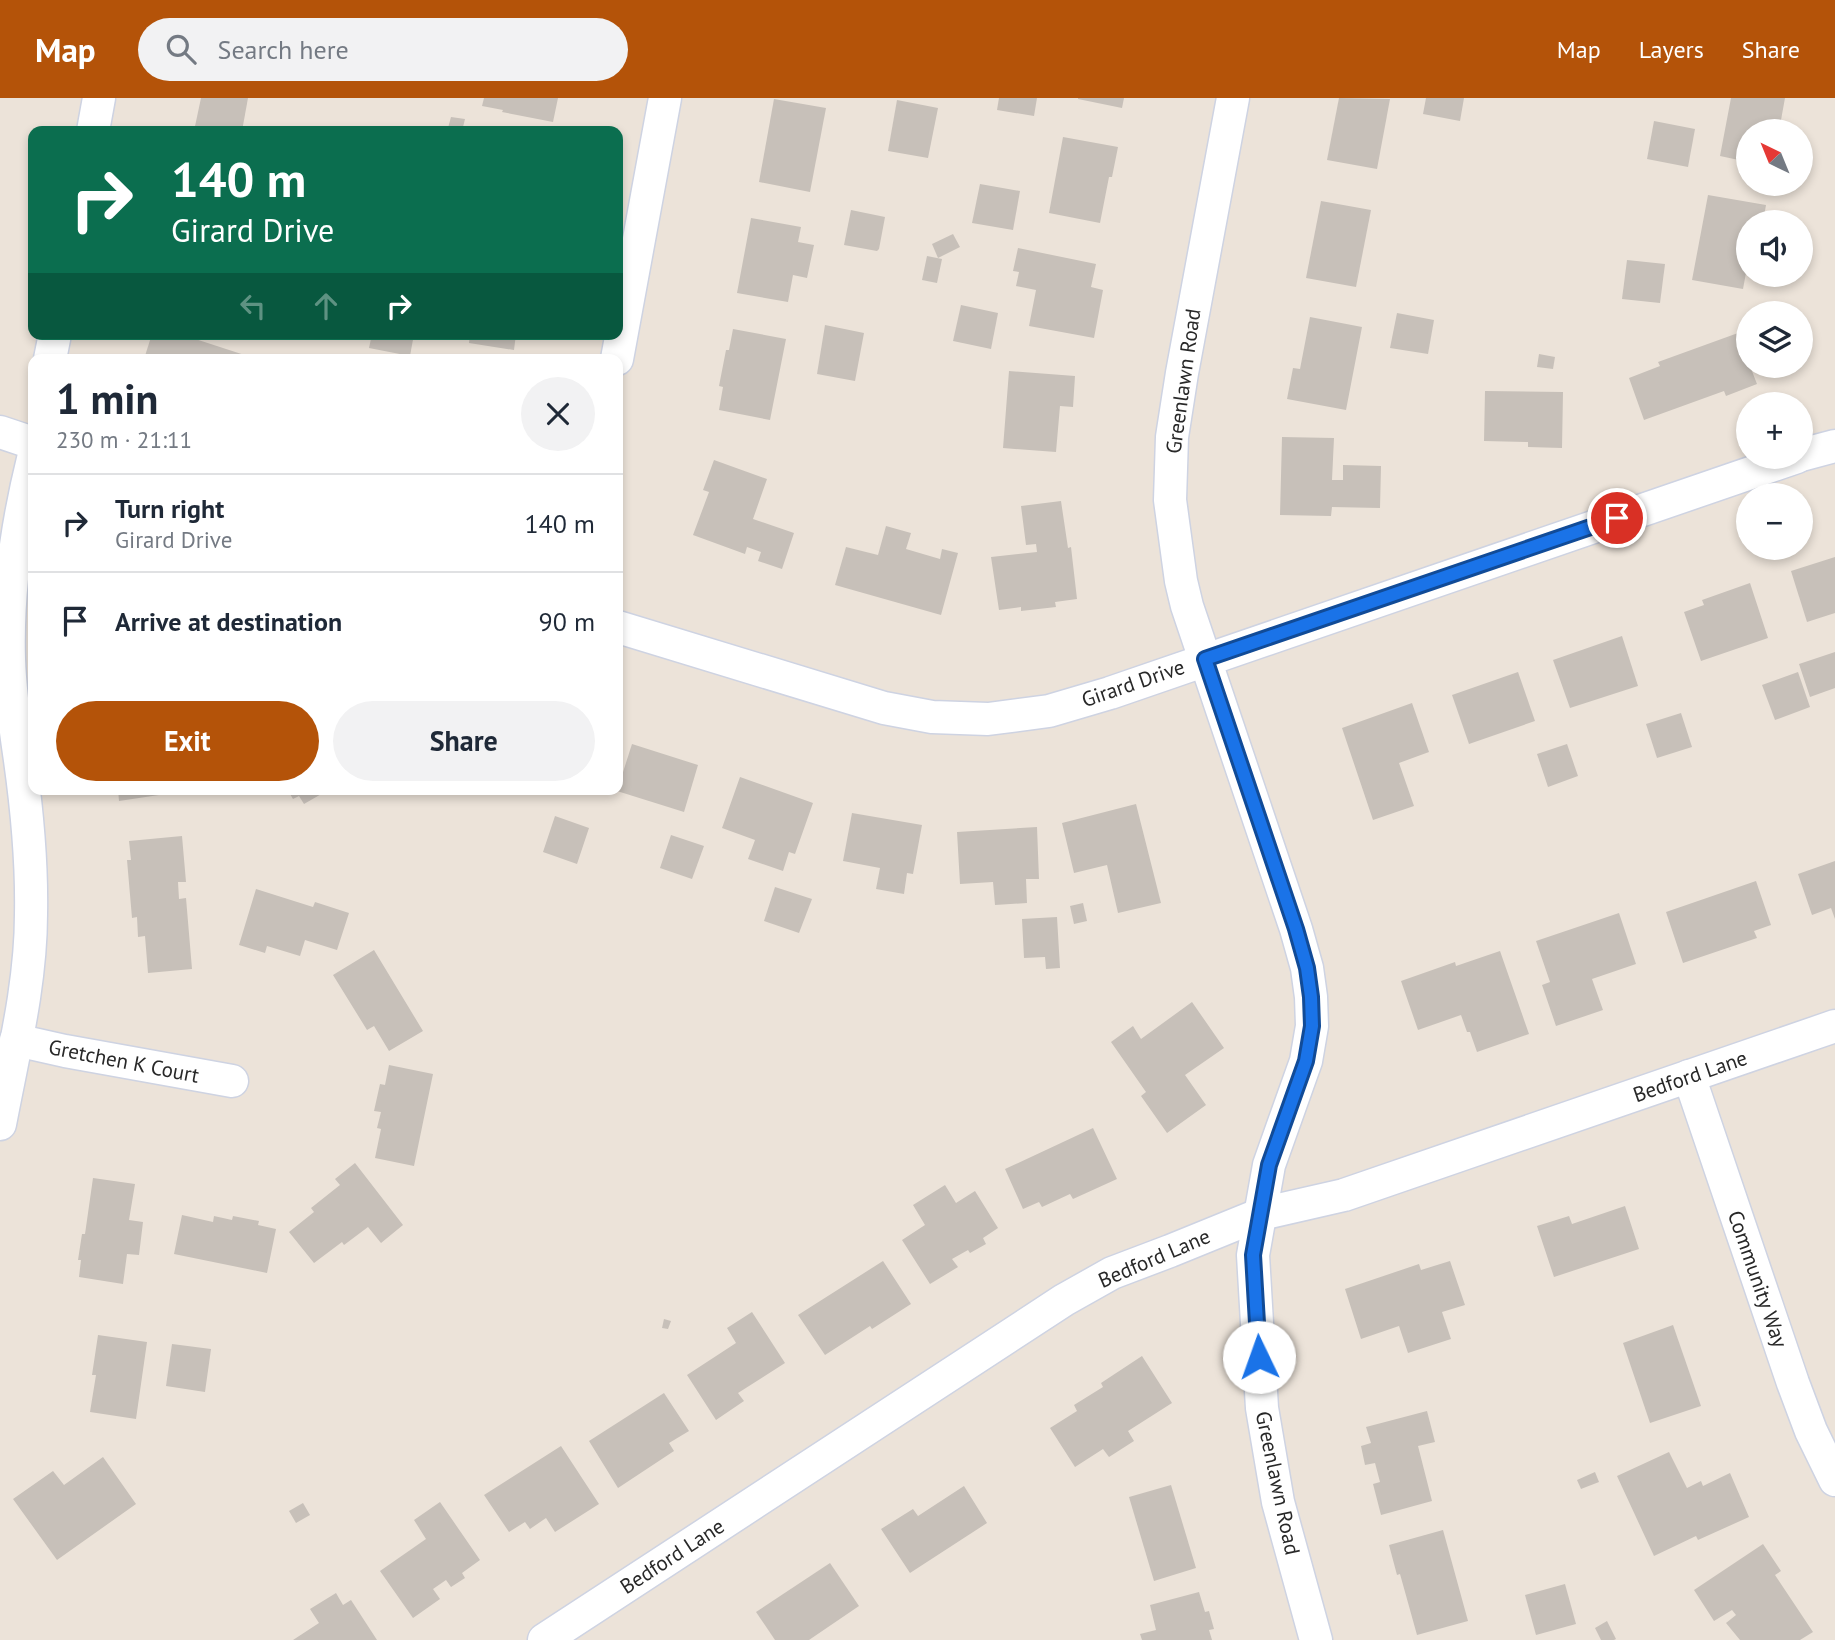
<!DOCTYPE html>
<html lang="en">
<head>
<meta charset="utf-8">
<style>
	:root { --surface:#fff; --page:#f2f2f3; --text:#1f2937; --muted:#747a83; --line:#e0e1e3; --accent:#b45309 }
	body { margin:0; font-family:"PT Sans",sans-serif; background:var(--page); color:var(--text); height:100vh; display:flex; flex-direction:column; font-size:26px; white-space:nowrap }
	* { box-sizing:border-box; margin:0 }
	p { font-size:23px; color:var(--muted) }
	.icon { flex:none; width:38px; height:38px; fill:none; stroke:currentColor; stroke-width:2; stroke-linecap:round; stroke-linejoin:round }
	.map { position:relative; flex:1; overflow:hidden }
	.details { position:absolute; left:28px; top:256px; width:595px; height:441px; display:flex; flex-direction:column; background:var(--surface); border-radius:14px; box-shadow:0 4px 10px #0003 }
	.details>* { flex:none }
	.top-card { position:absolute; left:28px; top:28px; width:595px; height:214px; border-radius:14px; box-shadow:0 4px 10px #0003; background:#0b6e4f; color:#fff; overflow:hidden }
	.needle { width:46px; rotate:317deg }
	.controls { position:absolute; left:1736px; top:21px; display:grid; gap:14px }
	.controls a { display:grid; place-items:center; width:77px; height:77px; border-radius:50%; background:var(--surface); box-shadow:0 4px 10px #0003; font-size:35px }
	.pin { position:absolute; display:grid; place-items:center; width:60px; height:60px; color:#fff; margin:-30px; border:4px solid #fff; border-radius:50%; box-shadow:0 2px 7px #0007 }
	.me { position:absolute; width:77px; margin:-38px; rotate:357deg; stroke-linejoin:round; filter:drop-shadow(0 0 5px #0008) }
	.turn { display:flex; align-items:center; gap:24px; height:147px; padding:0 28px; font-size:32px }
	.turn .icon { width:91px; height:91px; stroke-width:2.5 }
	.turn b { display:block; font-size:49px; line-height:60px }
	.lanes { display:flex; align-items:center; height:66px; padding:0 28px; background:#0003; justify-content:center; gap:35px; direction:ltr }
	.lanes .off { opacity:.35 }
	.round { display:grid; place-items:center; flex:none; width:74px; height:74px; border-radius:37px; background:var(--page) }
	.overview { display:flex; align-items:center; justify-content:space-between; height:119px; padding:0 28px }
	h1 { font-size:42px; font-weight:700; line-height:52px }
	.button { display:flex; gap:14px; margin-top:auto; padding:14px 28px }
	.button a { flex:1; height:80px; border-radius:42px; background:var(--accent); color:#fff; font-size:28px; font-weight:700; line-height:80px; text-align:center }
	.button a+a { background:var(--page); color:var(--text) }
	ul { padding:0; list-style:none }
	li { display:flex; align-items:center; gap:21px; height:98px; padding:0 28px; border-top:2px solid var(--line) }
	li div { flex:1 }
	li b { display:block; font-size:26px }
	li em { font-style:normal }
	header { display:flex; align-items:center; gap:42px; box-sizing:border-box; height:98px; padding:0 35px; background:var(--accent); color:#fff }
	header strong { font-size:33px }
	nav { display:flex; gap:38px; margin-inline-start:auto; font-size:24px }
	.search { width:490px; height:63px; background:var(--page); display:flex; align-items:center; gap:18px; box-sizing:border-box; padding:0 24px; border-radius:38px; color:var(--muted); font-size:26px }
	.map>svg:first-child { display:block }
	.building { fill:#c7c0b9 }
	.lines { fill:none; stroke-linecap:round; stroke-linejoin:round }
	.street-casing { stroke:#ced3e2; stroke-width:35 }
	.street { stroke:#fff; stroke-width:32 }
	.route-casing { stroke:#114b97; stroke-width:18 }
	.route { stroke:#1a73e8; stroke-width:12 }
	.labels { text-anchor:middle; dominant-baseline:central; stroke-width:5; stroke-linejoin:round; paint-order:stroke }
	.street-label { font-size:21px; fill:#282828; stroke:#fff }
</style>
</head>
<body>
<header>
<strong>Map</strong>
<div class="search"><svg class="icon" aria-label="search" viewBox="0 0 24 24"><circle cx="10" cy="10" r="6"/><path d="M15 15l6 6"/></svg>Search here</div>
<nav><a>Map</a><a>Layers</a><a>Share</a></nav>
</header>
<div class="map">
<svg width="1835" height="1542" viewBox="0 0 1835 1542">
	<rect width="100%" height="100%" fill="#ece3d9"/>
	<g class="building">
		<polygon points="201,0 248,0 242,33 194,33"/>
		<polygon points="484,0 558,0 553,24 502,14 503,12 482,8"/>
		<polygon points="999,0 1037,0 1034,18 997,12"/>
		<polygon points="1078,0 1124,0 1122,10 1078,1"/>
		<polygon points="1339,0 1390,1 1377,71 1327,62"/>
		<polygon points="1426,0 1464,0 1460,23 1423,16"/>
		<polygon points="1731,0 1785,0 1779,33 1748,33 1748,64 1720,58"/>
		<polygon points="774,1 826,10 810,94 759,84"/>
		<polygon points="897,2 938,10 928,60 888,53"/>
		<polygon points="451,19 465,21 462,33 448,30"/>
		<polygon points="1654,23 1695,31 1688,69 1647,61"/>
		<polygon points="1063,39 1118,49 1112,79 1109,79 1100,125 1049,115"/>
		<polygon points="980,86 1020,93 1013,132 972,125"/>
		<polygon points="1708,97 1766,107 1763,124 1748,124 1748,164 1743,191 1692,182"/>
		<polygon points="1321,103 1371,112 1356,189 1306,180"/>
		<polygon points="851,112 885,119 879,151 877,153 844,147"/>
		<polygon points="751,120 801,129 798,144 814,147 807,180 793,177 788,204 737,195"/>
		<polygon points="953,136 960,149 938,160 932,146"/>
		<polygon points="1018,150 1096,166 1091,189 1103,192 1094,240 1029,228 1036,192 1016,188 1019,174 1013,173"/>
		<polygon points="927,158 942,161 937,185 922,182"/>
		<polygon points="1627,162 1665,166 1660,205 1622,201"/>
		<polygon points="961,207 998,215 991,251 953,243"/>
		<polygon points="1397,215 1434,222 1428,256 1390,250"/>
		<polygon points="1310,219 1362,229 1346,312 1287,301 1293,270 1300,271"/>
		<polygon points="825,227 864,235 855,283 817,276"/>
		<polygon points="733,231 786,241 770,322 719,312 723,289 719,288 726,252 729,252"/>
		<polygon points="1738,235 1748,263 1748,268 1750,268 1757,286 1726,298 1724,293 1644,322 1629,280 1660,268 1658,264"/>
		<polygon points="152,236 180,236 257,261 144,261"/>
		<polygon points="372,236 414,236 410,258 369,250"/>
		<polygon points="470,236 516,236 514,252 469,245"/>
		<polygon points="1539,256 1555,259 1553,271 1537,269"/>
		<polygon points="1009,273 1075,278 1073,309 1060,308 1056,354 1003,350"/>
		<polygon points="1485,293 1563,294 1562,350 1528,349 1528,344 1484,343"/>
		<polygon points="1282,339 1334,340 1332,382 1343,382 1343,367 1381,368 1380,410 1332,409 1331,418 1280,417"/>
		<polygon points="714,362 767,381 753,421 794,435 782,471 758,463 761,454 747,449 745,456 693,437 709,394 703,392"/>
		<polygon points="1061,403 1068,450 1071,449 1077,501 1055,504 1056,509 1021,513 1021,509 999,512 991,459 1037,454 1036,446 1026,447 1021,408"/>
		<polygon points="886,428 911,435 906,451 940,461 942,451 958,455 941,517 835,487 846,449 878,457"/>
		<polygon points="1835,459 1835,515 1807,524 1791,473"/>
		<polygon points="1750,485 1768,540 1701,563 1684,514 1704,507 1702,502"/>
		<polygon points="1622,538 1638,588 1570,610 1553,562"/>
		<polygon points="1835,554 1835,590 1810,599 1799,566"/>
		<polygon points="1518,574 1535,623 1469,646 1452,597"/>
		<polygon points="1798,574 1810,609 1775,622 1762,587"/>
		<polygon points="1412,605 1429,654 1399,665 1414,708 1373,722 1342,630"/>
		<polygon points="1681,615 1692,649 1657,660 1646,626"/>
		<polygon points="632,646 698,667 684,714 617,693"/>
		<polygon points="1567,646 1578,678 1548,689 1537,656"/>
		<polygon points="740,679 813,705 795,756 789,754 783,773 748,761 755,742 722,730"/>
		<polygon points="118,691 158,691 159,697 119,703"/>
		<polygon points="287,691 330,691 304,706 299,698 293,701"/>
		<polygon points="1136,706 1161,805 1118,815 1107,767 1074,775 1062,725"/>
		<polygon points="852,715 922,727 913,776 907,775 904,796 876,791 880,770 843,763"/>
		<polygon points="555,718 589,730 577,766 543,754"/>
		<polygon points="1037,729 1039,781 1026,781 1027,805 995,807 993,784 960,786 957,734"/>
		<polygon points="671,737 704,748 692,781 660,770"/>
		<polygon points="182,738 186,784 178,784 179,801 186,800 192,871 148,875 145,838 138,839 137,819 132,820 127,762 131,762 129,743"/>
		<polygon points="1835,763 1835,821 1831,810 1812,817 1798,776"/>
		<polygon points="1756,783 1771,827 1754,833 1757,840 1683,865 1666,814"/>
		<polygon points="775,789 812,801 799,835 764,823"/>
		<polygon points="256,791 313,809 315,804 349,815 337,852 305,842 300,858 267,848 265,855 239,847"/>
		<polygon points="1083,805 1087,823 1074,826 1070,808"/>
		<polygon points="1619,815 1636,866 1592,881 1603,912 1556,928 1542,887 1550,884 1536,843"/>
		<polygon points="1057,819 1060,870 1046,871 1045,859 1024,860 1022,821"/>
		<polygon points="374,852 423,933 389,953 374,928 367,932 333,877"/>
		<polygon points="1500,853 1529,936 1477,954 1470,934 1467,934 1461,917 1418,932 1401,883 1455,864 1456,868"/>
		<polygon points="1192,904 1224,950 1185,977 1206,1007 1167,1035 1141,998 1146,994 1111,944 1133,928 1141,941"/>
		<polygon points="389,967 433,976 414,1068 375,1060 381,1031 377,1030 381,1014 374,1013 380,986 385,987"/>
		<polygon points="1093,1030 1117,1081 1073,1101 1070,1096 1042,1109 1039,1104 1023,1111 1005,1071"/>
		<polygon points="355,1065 403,1127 381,1145 368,1129 344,1147 342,1144 314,1165 289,1134 314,1114 311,1110 340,1087 335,1081"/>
		<polygon points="93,1080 135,1086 129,1122 143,1124 139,1157 127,1156 123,1186 79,1179 81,1162 78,1162 82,1136 85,1136"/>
		<polygon points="945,1087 956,1105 975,1093 998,1130 983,1140 986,1146 970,1155 968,1152 952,1161 958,1169 930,1186 902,1142 925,1127 913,1107"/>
		<polygon points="1625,1108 1639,1151 1554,1179 1537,1128 1569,1118 1572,1126"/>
		<polygon points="182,1117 213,1124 214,1118 232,1122 233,1118 259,1123 258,1127 276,1131 267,1175 174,1156"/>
		<polygon points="883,1163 911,1206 872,1231 870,1228 825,1257 798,1217"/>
		<polygon points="1450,1163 1465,1207 1442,1214 1451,1241 1408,1255 1399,1228 1361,1241 1345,1191 1419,1166 1421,1172"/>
		<polygon points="752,1214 785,1265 738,1295 744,1303 716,1322 687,1277 736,1245 727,1230"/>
		<polygon points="664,1221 671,1223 668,1231 662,1230"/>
		<polygon points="1673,1227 1701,1308 1650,1325 1623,1245"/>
		<polygon points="98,1237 147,1244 136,1321 90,1314 96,1277 92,1277"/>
		<polygon points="172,1246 211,1251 205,1294 166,1288"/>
		<polygon points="1142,1258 1172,1305 1128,1333 1134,1343 1109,1359 1103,1351 1075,1369 1050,1330 1077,1313 1074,1307 1103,1289 1101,1285"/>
		<polygon points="664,1295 689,1333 669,1345 674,1353 618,1390 589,1343"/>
		<polygon points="1427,1313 1435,1344 1418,1348 1432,1403 1381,1417 1373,1386 1380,1384 1375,1365 1365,1367 1361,1348 1371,1345 1366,1329"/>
		<polygon points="561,1348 599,1406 555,1434 546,1420 530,1431 525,1424 509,1434 484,1397"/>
		<polygon points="1669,1354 1687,1390 1701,1383 1703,1388 1730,1375 1749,1419 1698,1442 1696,1438 1654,1458 1617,1378"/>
		<polygon points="103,1359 136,1406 57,1462 13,1401 53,1373 64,1387"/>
		<polygon points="1595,1374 1599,1384 1581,1391 1577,1382"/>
		<polygon points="1171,1387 1196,1470 1154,1483 1129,1399"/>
		<polygon points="964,1388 987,1425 910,1475 881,1431 913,1411 918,1418"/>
		<polygon points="440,1404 480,1462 462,1475 465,1480 451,1489 446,1482 433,1491 440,1501 413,1520 380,1473 426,1441 414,1422"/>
		<polygon points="303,1405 310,1417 296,1425 289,1413"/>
		<polygon points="1443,1432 1468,1523 1417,1537 1400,1476 1397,1477 1389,1447"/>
		<polygon points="1763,1446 1781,1473 1775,1477 1813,1534 1800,1542 1740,1542 1726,1525 1736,1517 1732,1512 1714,1523 1694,1492"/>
		<polygon points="830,1465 859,1508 809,1542 775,1542 756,1514"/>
		<polygon points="1565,1486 1576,1526 1536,1537 1525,1497"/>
		<polygon points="1199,1494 1205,1514 1209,1513 1214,1531 1209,1532 1212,1542 1142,1542 1140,1536 1156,1532 1150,1507"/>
		<polygon points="336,1495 343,1507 351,1502 377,1542 293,1542 319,1525 310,1511"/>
		<polygon points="1607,1523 1616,1541 1614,1542 1601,1542 1595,1530"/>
	</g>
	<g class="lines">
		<defs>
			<g id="street">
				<polyline points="1233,0 1182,275 1172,339 1170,402 1181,483 1187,508 1296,831 1307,870 1311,899 1312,928 1306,963 1269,1067 1253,1157 1262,1310 1278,1404 1316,1542"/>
				<polyline points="93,33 99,0"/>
				<polyline points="50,261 55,236"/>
				<polyline points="617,261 665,0"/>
				<polyline points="0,334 33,345"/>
				<polyline points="1801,357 1835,348"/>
				<polyline points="618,529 884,610 932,619 988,621 1049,613 1110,595 1797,359"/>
				<polyline points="16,942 65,953 232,983"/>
				<polyline points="1689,978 1793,1285 1811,1333 1835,1382"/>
				<path d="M 0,1026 C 13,957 31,887 31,816 C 32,765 27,712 20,662 C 15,628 10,595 9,561 C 7,493 17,426 33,361"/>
				<polyline points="544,1542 1064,1202 1112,1175 1170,1153 1261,1116 1344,1097 1835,928"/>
			</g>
		</defs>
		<use href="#street" class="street-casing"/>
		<use href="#street" class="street"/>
	</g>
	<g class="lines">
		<defs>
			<polyline id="route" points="1259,1259 1253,1157 1269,1067 1306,963 1312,928 1311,899 1307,870 1296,831 1205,561 1617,420"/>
		</defs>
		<use href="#route" class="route-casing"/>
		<use href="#route" class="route"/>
	</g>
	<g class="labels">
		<g class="street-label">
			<text transform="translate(1183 283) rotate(-82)">Greenlawn Road</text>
			<text transform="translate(1133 585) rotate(-19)">Girard Drive</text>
			<text transform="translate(124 963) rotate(11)">Gretchen K Court</text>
			<text transform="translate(1690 978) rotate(-19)">Bedford Lane</text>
			<text transform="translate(1154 1160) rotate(-23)">Bedford Lane</text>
			<text transform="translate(1758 1181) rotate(71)">Community Way</text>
			<text transform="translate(1278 1385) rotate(78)">Greenlawn Road</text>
			<text transform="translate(672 1458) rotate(-33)">Bedford Lane</text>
		</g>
	</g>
</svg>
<div class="controls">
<a><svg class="needle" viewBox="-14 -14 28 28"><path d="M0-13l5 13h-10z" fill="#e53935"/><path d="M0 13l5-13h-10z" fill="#747a83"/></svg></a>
<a><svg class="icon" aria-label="sound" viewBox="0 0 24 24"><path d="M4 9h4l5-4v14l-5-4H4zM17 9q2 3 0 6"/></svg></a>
<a><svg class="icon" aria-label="layers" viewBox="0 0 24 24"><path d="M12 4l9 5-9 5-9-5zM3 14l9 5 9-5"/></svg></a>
<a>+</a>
<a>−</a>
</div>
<div class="pin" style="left:1617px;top:420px;background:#d93025"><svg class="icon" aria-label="arrive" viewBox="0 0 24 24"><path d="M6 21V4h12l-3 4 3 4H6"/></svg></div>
<svg class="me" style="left:1259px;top:1259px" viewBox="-20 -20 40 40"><circle r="19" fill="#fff"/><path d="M0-13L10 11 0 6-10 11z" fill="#1a73e8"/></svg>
<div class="top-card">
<div class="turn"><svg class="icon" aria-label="right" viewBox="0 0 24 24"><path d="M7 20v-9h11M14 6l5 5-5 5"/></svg><div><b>140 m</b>Girard Drive</div></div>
<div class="lanes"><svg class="icon off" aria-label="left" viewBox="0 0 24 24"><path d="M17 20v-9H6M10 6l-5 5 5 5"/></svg><svg class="icon off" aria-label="ahead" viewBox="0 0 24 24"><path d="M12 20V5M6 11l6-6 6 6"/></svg><svg class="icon" aria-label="right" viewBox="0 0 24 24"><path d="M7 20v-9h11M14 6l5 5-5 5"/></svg></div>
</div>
<section class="details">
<div class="overview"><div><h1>1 min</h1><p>230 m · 21:11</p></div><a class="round"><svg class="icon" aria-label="close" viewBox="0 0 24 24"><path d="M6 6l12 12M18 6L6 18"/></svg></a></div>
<ul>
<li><svg class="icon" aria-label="right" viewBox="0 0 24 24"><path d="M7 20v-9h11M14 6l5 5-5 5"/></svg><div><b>Turn right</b><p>Girard Drive</p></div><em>140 m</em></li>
<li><svg class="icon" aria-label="arrive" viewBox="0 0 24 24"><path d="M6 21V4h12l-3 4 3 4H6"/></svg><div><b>Arrive at destination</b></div><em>90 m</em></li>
</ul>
<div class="button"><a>Exit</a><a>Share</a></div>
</section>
</div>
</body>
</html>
